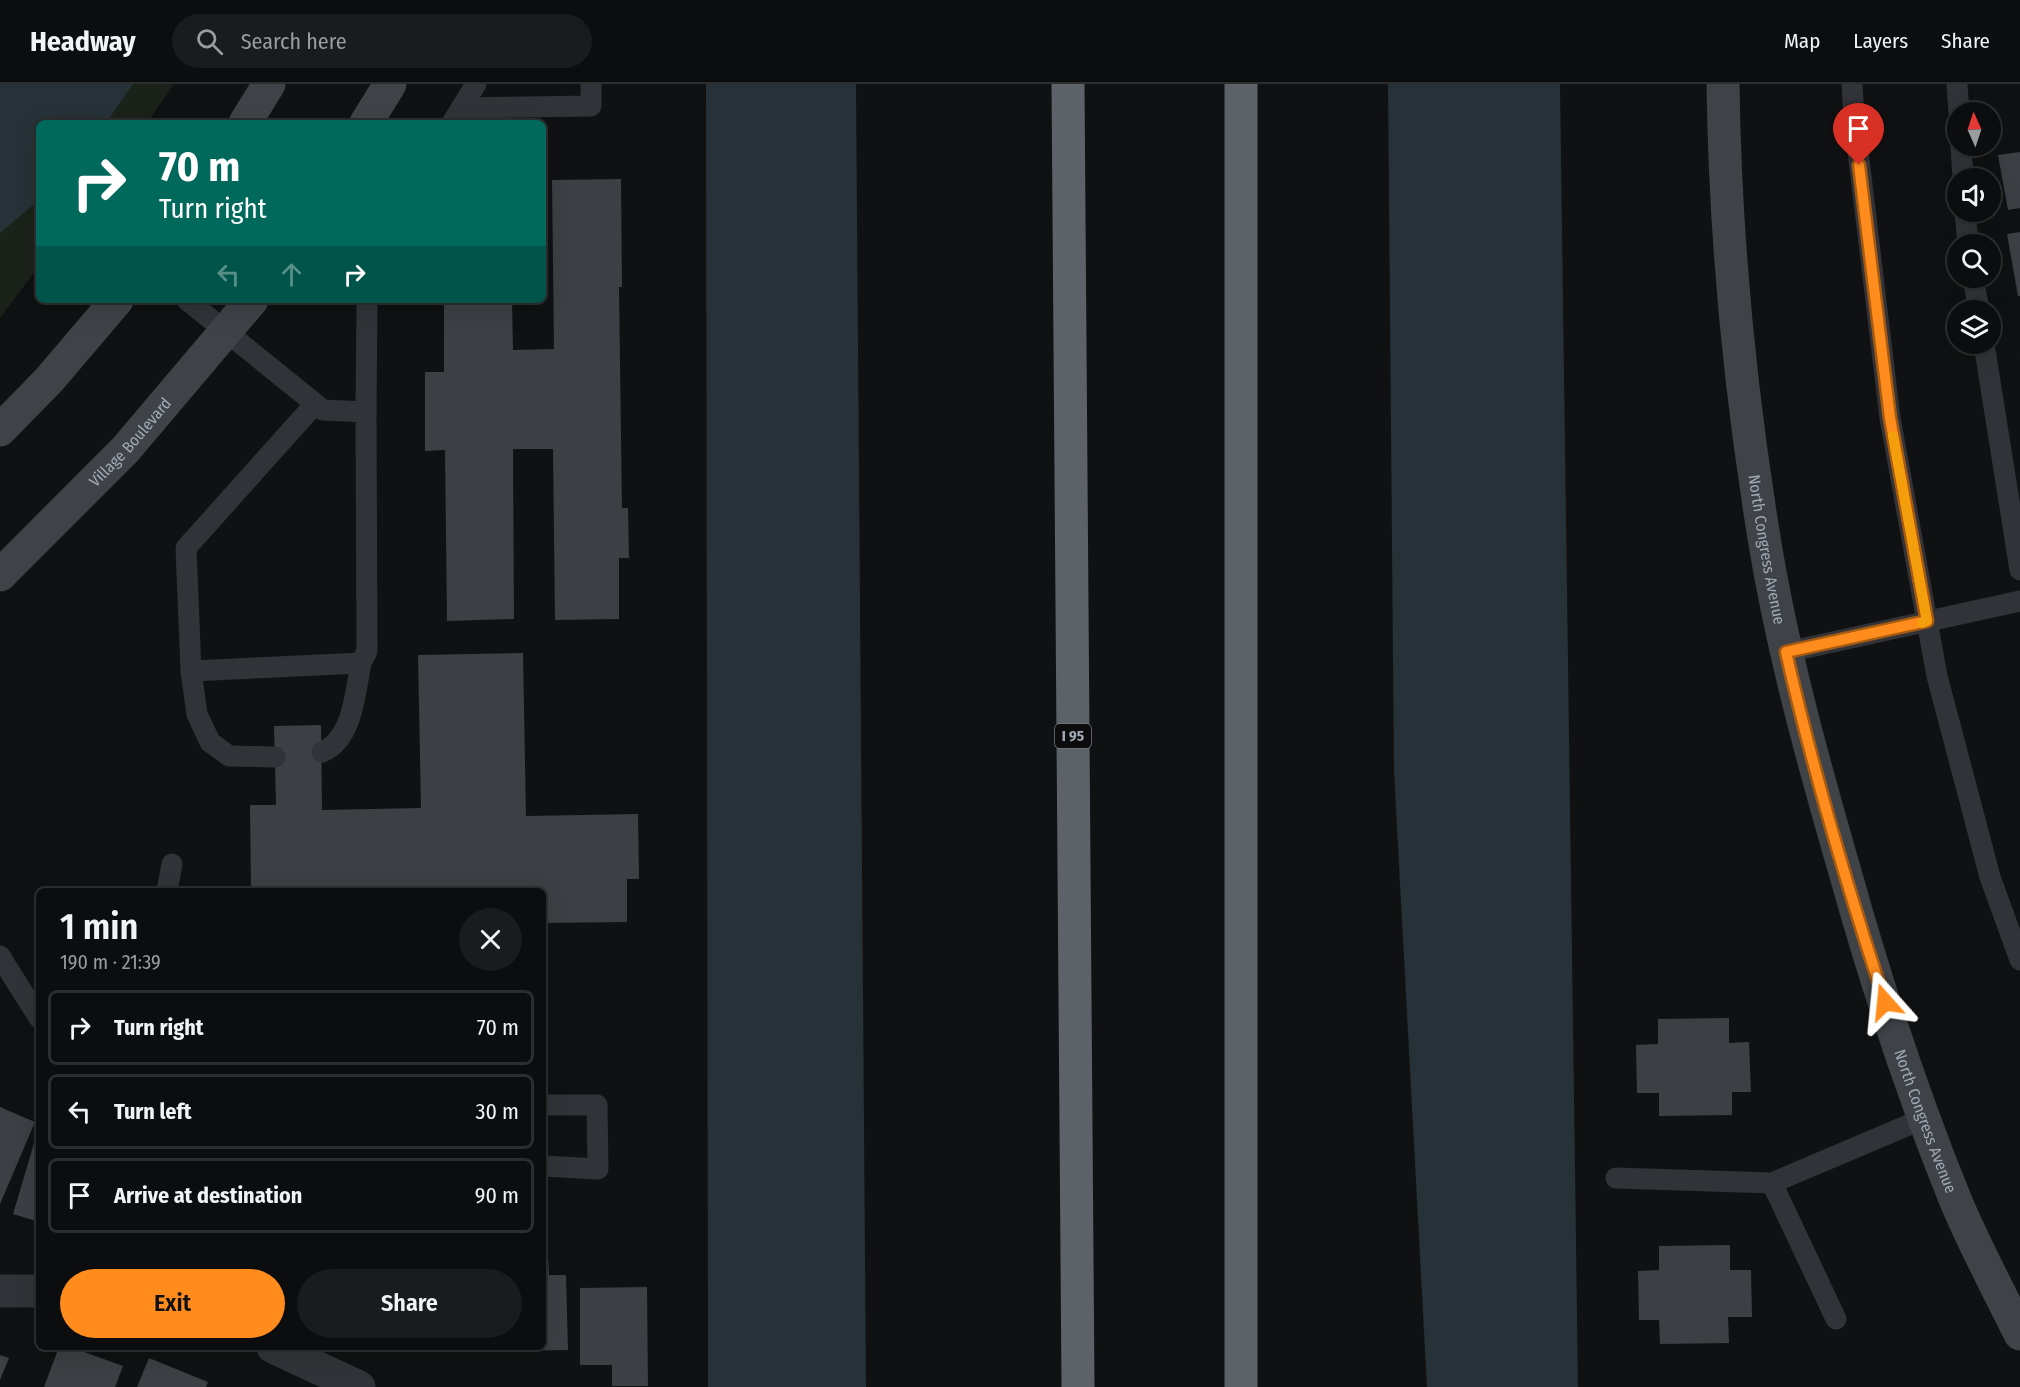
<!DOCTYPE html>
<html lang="en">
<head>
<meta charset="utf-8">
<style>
	:root { --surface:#0c0d0e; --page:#1a1b1c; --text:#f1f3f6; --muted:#9a9c9e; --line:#2c2d2e; --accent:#ff8c1c }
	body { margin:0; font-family:"Fira Sans Condensed",sans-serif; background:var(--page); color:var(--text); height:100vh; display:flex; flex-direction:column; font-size:22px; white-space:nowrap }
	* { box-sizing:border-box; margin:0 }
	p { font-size:20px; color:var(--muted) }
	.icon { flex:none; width:33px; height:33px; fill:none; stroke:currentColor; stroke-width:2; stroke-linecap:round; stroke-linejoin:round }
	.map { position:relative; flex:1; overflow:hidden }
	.drawer { position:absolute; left:36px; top:804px; width:510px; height:462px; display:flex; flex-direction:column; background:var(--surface); border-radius:9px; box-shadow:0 6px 24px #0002,0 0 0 2px var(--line) }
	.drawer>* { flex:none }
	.top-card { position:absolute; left:36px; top:36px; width:510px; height:183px; border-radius:9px; box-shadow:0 6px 24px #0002,0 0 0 2px var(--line); background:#00695c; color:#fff; overflow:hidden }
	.needle { width:39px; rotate:357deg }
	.controls { position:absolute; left:1947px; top:18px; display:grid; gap:12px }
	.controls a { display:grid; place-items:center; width:54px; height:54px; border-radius:50%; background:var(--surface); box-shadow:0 6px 24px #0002,0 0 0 2px var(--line); font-size:30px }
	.pin { position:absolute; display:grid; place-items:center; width:51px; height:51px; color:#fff; margin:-62px -26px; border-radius:50% 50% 50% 0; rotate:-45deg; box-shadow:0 0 6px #0007 }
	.pin .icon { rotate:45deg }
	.me { position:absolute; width:66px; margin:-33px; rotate:342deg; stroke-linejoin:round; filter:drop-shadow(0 0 4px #0008) }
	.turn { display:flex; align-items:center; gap:21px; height:126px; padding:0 24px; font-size:27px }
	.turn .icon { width:78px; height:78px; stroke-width:2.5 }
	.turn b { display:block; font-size:42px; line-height:51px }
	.lanes { display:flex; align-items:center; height:57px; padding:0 24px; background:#0003; justify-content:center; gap:30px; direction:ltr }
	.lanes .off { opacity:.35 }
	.round { display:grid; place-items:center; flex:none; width:63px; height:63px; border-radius:32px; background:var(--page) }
	.summary { display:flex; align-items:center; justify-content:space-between; height:102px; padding:0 24px }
	h1 { font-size:36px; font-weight:600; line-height:45px }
	.action { display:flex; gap:12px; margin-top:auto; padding:12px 24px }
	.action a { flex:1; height:69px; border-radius:36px; background:var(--accent); color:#111; font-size:24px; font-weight:600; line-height:69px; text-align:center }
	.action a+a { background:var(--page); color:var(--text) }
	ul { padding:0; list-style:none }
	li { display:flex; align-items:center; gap:18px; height:75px; margin:0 12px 9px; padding:0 12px; border:3px solid var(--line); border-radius:9px }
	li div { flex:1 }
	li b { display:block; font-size:22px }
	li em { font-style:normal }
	header { display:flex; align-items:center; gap:36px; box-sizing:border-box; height:84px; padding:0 30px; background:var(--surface); border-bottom:2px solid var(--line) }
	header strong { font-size:28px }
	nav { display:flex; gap:33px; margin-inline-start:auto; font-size:21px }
	.search { width:420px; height:54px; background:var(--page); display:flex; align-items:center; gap:15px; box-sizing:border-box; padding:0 21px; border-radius:33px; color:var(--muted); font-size:22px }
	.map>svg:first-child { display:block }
	.green { fill:#1b221a }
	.water { fill:#263237 }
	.building { fill:#3c3f43 }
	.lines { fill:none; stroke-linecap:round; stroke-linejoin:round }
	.lane { stroke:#313338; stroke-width:21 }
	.street { stroke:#313338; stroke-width:33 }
	.secondary { stroke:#3f4348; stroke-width:33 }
	.highway { stroke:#5d6269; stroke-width:33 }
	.route-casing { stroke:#a65b12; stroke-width:15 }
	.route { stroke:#ff8c1c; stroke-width:10 }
	.slow { stroke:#f59e0b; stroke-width:10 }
	.labels { text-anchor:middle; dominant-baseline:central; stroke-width:6; stroke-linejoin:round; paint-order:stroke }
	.shield { fill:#0c0c0d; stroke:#747b83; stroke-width:1.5 }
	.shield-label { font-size:15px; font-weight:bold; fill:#a0aab5 }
	.street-label { font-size:16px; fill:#a0aab5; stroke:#0c0c0d }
</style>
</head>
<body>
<header>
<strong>Headway</strong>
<div class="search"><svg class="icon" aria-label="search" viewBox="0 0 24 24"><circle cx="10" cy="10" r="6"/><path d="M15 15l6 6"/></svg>Search here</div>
<nav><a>Map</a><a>Layers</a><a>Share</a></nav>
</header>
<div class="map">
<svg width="2020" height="1303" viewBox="0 0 2020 1303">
	<rect width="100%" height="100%" fill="#101112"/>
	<polygon class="green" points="0,0 174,0 147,39 39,39 39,182 0,234"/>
	<g class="water">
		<polygon points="0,0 133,0 106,39 39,39 39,116 0,149"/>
		<polygon points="706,0 856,0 866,1303 708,1303"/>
		<polygon points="1388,0 1560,0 1578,1303 1427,1303 1394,687"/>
	</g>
	<g class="building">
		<polygon points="2020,68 2020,124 2008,126 1998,71"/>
		<polygon points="621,95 622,203 619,203 622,424 628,424 629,474 619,474 619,535 555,536 553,365 513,365 514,535 447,537 445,366 425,367 425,288 444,288 444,216 512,216 513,266 554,265 552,96"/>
		<polygon points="2020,148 2020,212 2018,212 2007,150"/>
		<polygon points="523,569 526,732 638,730 639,795 627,795 627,838 543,839 543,807 251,807 250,721 276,721 274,642 321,641 322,726 421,724 418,571"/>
		<polygon points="1729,934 1729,959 1749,958 1751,1008 1732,1008 1732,1031 1659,1032 1659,1009 1637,1009 1636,961 1658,960 1658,935"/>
		<polygon points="0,1023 35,1038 0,1120"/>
		<polygon points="38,1046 39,1047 39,1138 13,1130"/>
		<polygon points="1730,1161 1730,1186 1751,1186 1752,1233 1728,1233 1729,1259 1660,1260 1659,1236 1639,1236 1638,1187 1659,1186 1659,1162"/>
		<polygon points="543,1172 548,1172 549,1191 566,1191 568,1266 505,1267 505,1263 543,1263"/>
		<polygon points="647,1203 648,1302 612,1302 612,1281 580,1281 580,1204"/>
		<polygon points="59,1263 70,1263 123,1282 115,1303 44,1303"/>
		<polygon points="0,1271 9,1274 0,1296"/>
		<polygon points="149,1274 208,1298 206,1303 137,1303"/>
	</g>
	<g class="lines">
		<g class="lane">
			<polyline points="1852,0 1854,34 1890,334 1937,592 1990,793 2020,876"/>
			<polyline points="1957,0 1959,28"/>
			<polyline points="463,24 591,22 591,0"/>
			<polyline points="452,39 476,0"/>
			<polyline points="1961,62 1963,94"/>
			<polyline points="1965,128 1968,160"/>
			<polyline points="1973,194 1979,226"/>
			<polyline points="187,216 323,326 366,328 367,567 361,579 191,587 186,464 315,320"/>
			<polyline points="1984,260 2020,486"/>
			<polyline points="366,328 367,216"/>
			<polyline points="1787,568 2020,517"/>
			<polyline points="191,587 197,630 210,658 229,672 275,673"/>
			<path d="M 322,668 C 353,655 355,609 361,579"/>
			<polyline points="167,807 172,780"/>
			<polyline points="0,872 39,934"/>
			<polyline points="543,1021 597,1021 598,1085 543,1082"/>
			<polyline points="1616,1094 1772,1099 1925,1034"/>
			<polyline points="1772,1099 1836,1235"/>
		</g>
		<g class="street">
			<polyline points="0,1207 39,1207"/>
			<polyline points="273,1263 359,1303"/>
		</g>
		<g class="secondary">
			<path id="s1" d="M 1723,0 C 1725,145 1739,297 1762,441 C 1780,558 1812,674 1845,788 C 1876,899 1912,1009 1955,1115 C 1974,1161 1998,1205 2020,1250"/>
			<polyline points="245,39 269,0"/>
			<polyline points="366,39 390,0"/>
			<polyline points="0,346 49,296 117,216"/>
			<path id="s2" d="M 0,491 L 125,366 L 252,216"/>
		</g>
		<g class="highway">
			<polyline points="1068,0 1078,1303"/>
			<polyline points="1241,1303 1241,0"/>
		</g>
	</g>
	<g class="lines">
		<defs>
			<path id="route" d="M 1859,81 L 1890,334 L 1927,537 L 1786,568 C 1813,686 1847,803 1885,918"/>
		</defs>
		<use href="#route" class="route-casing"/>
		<use href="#route" class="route"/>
		<polyline class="slow" points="1893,352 1927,537 1922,539"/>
	</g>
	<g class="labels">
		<rect class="shield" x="1055" y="640" width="36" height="24" rx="4.5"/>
		<g class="shield-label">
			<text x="1073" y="652">I 95</text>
		</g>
		<g class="street-label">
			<text stroke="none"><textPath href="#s2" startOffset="186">Village Boulevard</textPath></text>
			<text stroke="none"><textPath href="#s1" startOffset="468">North Congress Avenue</textPath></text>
			<text stroke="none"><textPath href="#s1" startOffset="1062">North Congress Avenue</textPath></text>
		</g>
	</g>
</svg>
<div class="controls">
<a><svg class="needle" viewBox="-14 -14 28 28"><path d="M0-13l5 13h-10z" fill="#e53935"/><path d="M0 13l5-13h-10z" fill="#9a9c9e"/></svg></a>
<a><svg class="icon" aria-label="sound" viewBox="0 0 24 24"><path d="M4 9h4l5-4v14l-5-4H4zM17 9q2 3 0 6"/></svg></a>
<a><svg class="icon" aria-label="search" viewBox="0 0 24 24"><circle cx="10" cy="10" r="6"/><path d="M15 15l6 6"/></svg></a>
<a><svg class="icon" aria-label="layers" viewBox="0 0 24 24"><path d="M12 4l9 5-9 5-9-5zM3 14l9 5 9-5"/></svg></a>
</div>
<div class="pin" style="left:1859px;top:81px;background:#d93025"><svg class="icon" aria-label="arrive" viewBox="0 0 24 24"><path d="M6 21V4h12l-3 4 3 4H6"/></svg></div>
<svg class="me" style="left:1885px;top:918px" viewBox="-20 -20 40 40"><path d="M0-17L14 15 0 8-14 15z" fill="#ff8c1c" stroke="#fff" stroke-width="4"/></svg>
<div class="top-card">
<div class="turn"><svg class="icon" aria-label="right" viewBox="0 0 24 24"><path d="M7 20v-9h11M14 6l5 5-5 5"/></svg><div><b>70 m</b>Turn right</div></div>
<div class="lanes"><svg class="icon off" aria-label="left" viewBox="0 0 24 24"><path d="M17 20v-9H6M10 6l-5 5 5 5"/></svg><svg class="icon off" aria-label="ahead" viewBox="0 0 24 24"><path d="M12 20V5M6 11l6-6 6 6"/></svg><svg class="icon" aria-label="right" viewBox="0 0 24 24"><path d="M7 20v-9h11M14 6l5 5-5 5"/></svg></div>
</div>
<section class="drawer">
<div class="summary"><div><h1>1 min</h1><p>190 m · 21:39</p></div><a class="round"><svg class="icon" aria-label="close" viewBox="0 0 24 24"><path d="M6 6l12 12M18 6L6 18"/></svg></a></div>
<ul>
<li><svg class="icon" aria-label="right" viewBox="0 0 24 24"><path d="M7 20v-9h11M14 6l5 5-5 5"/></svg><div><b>Turn right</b></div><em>70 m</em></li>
<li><svg class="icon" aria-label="left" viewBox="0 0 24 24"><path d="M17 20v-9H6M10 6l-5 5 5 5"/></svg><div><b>Turn left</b></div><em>30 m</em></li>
<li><svg class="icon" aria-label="arrive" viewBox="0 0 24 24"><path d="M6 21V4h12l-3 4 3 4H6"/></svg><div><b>Arrive at destination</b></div><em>90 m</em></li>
</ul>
<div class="action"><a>Exit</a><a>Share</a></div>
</section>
</div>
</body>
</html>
